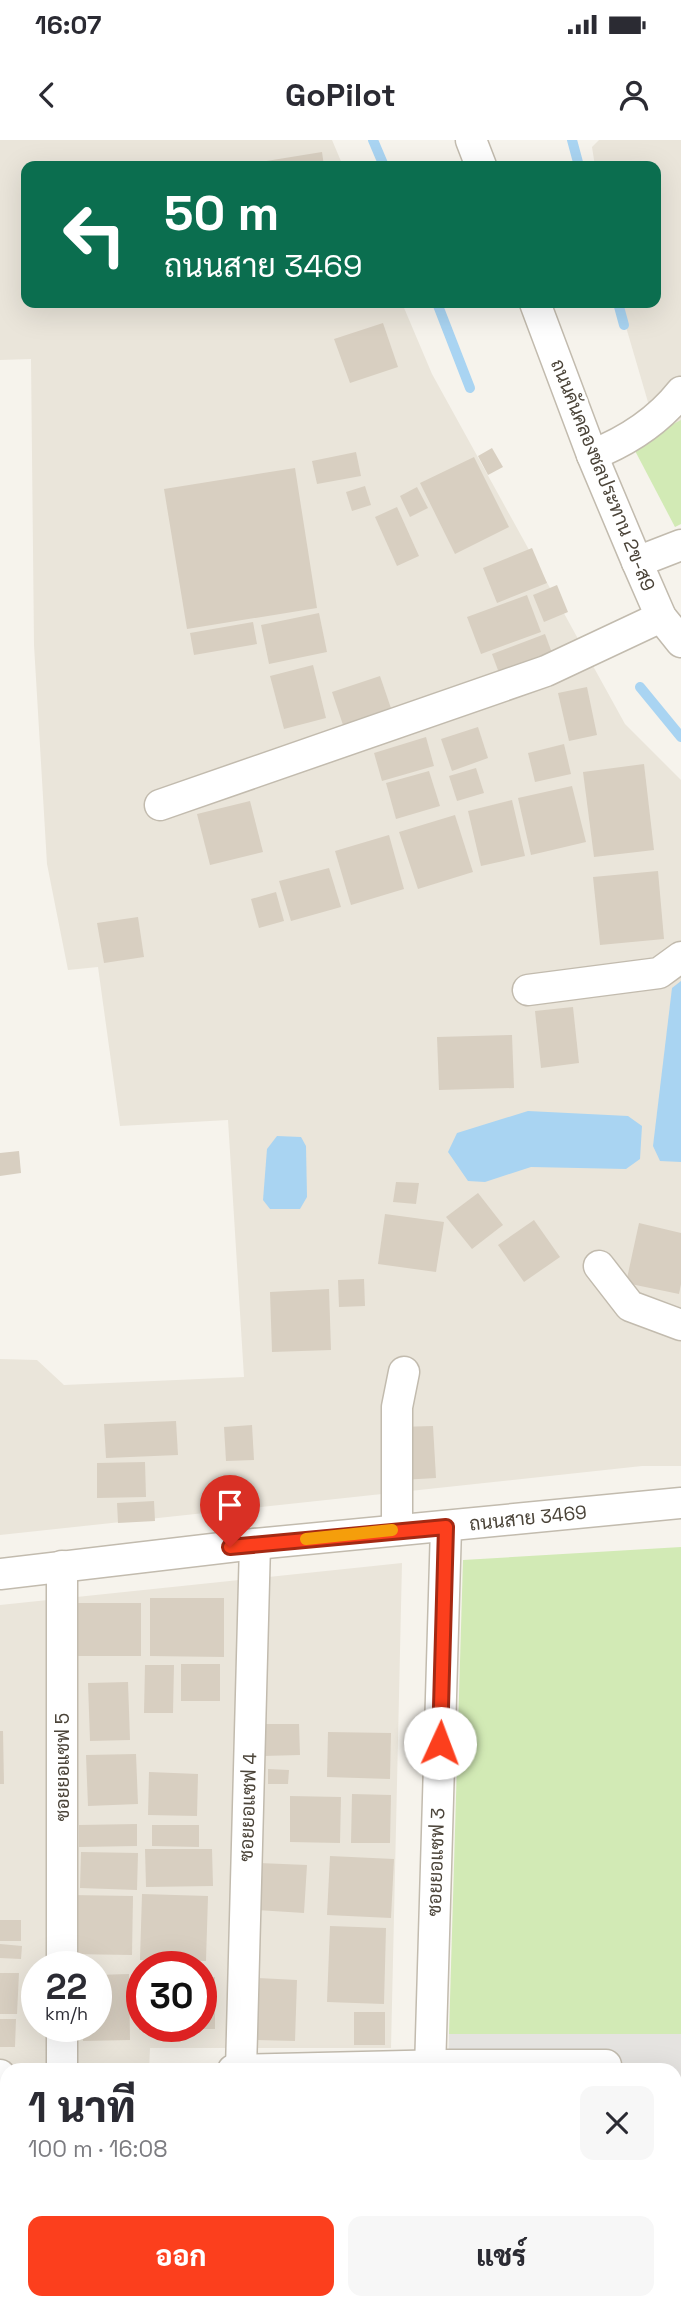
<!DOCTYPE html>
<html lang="th">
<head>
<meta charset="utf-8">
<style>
	:root { --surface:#fff; --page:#f7f7f7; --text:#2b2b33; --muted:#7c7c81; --accent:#fc3f1d }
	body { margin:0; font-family:"Space Grotesk",Sarabun,sans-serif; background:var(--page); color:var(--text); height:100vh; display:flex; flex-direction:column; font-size:26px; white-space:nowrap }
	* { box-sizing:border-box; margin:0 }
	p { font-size:23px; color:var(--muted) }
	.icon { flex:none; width:38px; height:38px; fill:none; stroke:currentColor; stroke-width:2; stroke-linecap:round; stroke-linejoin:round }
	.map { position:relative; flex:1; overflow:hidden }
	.sheet { position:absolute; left:0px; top:1923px; width:682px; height:247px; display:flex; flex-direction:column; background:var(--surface); border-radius:21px 21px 0 0; box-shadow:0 7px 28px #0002 }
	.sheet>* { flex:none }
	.hud { position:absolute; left:21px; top:21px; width:640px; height:147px; border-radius:14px; box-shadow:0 7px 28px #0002; background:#0b6e4f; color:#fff; overflow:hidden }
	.speed { position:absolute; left:21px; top:1811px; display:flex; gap:14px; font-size:35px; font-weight:700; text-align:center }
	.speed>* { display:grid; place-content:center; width:91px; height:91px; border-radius:50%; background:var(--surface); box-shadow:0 7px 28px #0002; line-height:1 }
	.speed small { font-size:18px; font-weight:400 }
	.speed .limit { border:10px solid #d22; background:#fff; color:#111 }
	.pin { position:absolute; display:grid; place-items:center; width:60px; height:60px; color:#fff; margin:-72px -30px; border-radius:50% 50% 50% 0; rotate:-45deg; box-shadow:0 0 7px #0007 }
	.pin .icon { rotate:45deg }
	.me { position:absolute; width:77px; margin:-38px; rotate:2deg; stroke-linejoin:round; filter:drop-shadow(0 0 5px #0008) }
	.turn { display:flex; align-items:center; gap:24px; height:147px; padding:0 28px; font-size:32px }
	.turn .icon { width:91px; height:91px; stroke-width:2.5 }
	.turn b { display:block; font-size:49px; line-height:60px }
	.round { display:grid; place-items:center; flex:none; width:74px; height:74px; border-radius:14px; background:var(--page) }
	.head { display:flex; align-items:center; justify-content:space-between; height:119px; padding:0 28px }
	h1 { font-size:42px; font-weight:800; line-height:52px }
	.action { display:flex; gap:14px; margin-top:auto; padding:14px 28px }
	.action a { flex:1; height:80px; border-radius:14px; background:var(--accent); color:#fff; font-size:28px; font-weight:800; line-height:80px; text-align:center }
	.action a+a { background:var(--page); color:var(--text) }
	.status { display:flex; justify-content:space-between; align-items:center; height:49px; padding:0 35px; background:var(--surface); direction:ltr }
	.status svg { height:19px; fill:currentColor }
	header { display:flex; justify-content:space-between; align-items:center; height:91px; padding:0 28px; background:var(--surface); font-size:32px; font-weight:800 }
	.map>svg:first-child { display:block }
	.residential { fill:#eae5da; fill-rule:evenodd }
	.green { fill:#d2eab5 }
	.parking { fill:#e5e3e0 }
	.water { fill:#a9d4f2 }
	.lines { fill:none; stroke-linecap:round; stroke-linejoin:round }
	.stream { stroke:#a9d4f2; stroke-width:10 }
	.building { fill:#d8cfc1 }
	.minor-casing { stroke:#c2bbae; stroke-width:33 }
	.minor { stroke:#fff; stroke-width:30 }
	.route-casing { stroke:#a42913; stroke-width:18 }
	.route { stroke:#fc3f1d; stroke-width:12 }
	.slow { stroke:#f59e0b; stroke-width:12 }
	.labels { text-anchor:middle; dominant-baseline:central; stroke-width:6; stroke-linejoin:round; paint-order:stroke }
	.street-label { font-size:19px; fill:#4b4439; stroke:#fff }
</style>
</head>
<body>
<div class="status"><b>16:07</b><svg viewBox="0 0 49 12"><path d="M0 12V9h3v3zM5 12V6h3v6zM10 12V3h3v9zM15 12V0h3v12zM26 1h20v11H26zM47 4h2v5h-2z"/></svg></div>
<header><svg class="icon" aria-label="back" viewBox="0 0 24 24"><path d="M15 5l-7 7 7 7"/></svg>GoPilot<svg class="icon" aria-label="person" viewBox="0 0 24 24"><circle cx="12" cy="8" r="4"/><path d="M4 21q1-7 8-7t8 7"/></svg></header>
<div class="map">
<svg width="681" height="2169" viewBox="0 0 681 2169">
	<rect width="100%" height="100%" fill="#f6f3ec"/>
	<g class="residential">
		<polygon points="0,0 332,0 343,26 26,26 26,163 402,163 432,234 625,584 681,640 681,1326 642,1326 0,1395 0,1219 37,1220 64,1245 244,1237 228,980 120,986 98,827 68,830 47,724 34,505 31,219 0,220"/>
		<polygon points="599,0 681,0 681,375 619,163 656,163 656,26 595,26 592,7"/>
		<path d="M 402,1423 L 391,1908 L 150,1908 L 149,1930 L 7,1930 L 7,2163 L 145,2163 L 145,2169 L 0,2169 L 0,1465 ZM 37,1827 L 96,1827 L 96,1886 L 37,1886 ZM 142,1827 L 201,1827 L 201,1886 L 142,1886 Z"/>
	</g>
	<g class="green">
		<polygon points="681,280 681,384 675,387 632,305"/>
		<polygon points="681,1407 681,1894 449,1894 463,1420"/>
	</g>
	<polygon class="parking" points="449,1894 681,1894 681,2169 441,2169 441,2163 676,2163 676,1930 448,1930"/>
	<g class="water">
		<polygon points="681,841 681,1022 660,1021 653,1006 672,848"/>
		<polygon points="528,971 628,976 642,986 640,1019 626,1029 531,1027 485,1042 468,1041 448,1012 457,993"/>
		<polygon points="277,996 301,997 306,1006 307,1057 300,1069 270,1069 263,1060 267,1009"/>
	</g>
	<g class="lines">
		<g class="stream">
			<polyline points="373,0 384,26"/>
			<polyline points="572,0 579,26"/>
			<polyline points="437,163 470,248"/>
			<polyline points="618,163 624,185"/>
			<polyline points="640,547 681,597"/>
		</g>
	</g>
	<g class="building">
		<polygon points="322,12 324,26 241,26 241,25"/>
		<polygon points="383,183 398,227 350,243 334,199"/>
		<polygon points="492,308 503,327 488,335 478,316"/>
		<polygon points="356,312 361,336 317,344 312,321"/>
		<polygon points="474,317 509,387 455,414 420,343"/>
		<polygon points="295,328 317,468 187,489 164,349"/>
		<polygon points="365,346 371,365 352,371 346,352"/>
		<polygon points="417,347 428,368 410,377 400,356"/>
		<polygon points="397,367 419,416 397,426 375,377"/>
		<polygon points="532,408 547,443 497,463 483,428"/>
		<polygon points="557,445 568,472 544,482 533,455"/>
		<polygon points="527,455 541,492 481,514 467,477"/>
		<polygon points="319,473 327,512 269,524 261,485"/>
		<polygon points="253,482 257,504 194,515 190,493"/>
		<polygon points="545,494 555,521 502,541 492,514"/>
		<polygon points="313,525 326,578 284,589 270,536"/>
		<polygon points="380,536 395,580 347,597 332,552"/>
		<polygon points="587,547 597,595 569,601 558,553"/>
		<polygon points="478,587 488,618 452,631 441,599"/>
		<polygon points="426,597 434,626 382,641 374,613"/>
		<polygon points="564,604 571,634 535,642 528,613"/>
		<polygon points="644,624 654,710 594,717 583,632"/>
		<polygon points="476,628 484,653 457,661 449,636"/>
		<polygon points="429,631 440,666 396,679 386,643"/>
		<polygon points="572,646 586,702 531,715 518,658"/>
		<polygon points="512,660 525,716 481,726 468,671"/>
		<polygon points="250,661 263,712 210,725 197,674"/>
		<polygon points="455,675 473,732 418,749 399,692"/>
		<polygon points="389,695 404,749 351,765 335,711"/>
		<polygon points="329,728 341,767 291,781 279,741"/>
		<polygon points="658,731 664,799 600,805 593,737"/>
		<polygon points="276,752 284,781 259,788 251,759"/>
		<polygon points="138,777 144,817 104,823 97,783"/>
		<polygon points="573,867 579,923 541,928 535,871"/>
		<polygon points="512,895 514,948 439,950 437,897"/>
		<polygon points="19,1011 21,1033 0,1036 0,1013"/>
		<polygon points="396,1042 419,1043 416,1064 393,1062"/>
		<polygon points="478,1053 503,1085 472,1109 446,1077"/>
		<polygon points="385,1074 444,1082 436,1132 378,1124"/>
		<polygon points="534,1080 560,1117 524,1142 498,1105"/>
		<polygon points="639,1083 681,1093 681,1144 679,1154 626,1143"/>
		<polygon points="364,1139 365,1166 339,1167 338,1140"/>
		<polygon points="329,1149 331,1210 272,1212 270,1152"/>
		<polygon points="176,1281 178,1315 106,1318 104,1284"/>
		<polygon points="252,1285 254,1320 226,1321 224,1287"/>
		<polygon points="433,1286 436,1338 401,1340 398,1287"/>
		<polygon points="145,1322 146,1357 97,1358 97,1323"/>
		<polygon points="154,1361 155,1381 118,1383 117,1363"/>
		<polygon points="150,1458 224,1458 224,1517 150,1516"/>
		<polygon points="76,1463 141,1463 141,1516 75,1516"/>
		<rect x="181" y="1524" width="39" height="37"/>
		<polygon points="145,1525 174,1525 173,1573 144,1573"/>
		<polygon points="128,1542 130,1600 90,1601 88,1543"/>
		<polygon points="262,1584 299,1584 300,1615 263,1616"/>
		<polygon points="0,1591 3,1591 4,1644 0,1644"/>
		<polygon points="328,1592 391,1593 390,1639 327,1637"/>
		<polygon points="136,1614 138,1664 88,1666 86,1615"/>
		<polygon points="268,1629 289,1630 288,1644 268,1644"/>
		<polygon points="149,1632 198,1634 197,1676 148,1675"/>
		<polygon points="352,1654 391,1655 390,1703 351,1703"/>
		<polygon points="290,1656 341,1657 340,1703 290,1702"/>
		<polygon points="137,1684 137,1706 79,1707 79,1685"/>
		<polygon points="152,1685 199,1685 199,1707 152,1706"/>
		<polygon points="145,1709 212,1709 213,1746 146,1747"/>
		<polygon points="81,1712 138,1713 137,1750 80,1748"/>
		<polygon points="330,1716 394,1719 391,1778 327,1775"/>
		<polygon points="259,1723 307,1725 304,1773 257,1770"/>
		<polygon points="142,1754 208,1756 206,1821 140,1820"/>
		<polygon points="71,1755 133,1756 132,1815 70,1814"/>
		<rect x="0" y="1780" width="21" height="21"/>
		<polygon points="330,1786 386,1788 384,1864 327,1862"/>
		<polygon points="0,1804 22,1806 21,1819 0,1818"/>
		<polygon points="0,1833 19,1833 17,1874 0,1874"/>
		<polygon points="129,1834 130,1900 83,1901 83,1886 96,1886 96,1835"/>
		<polygon points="201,1837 215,1837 215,1889 182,1889 182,1886 201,1886"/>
		<polygon points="258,1838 297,1840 295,1901 256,1900"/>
		<polygon points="142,1840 142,1886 174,1886 174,1889 139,1890 139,1841"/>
		<rect x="354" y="1872" width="31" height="33"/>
		<polygon points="0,1879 16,1879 15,1907 0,1907"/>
		<rect x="217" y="2166" width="49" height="3"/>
	</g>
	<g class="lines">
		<defs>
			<g id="minor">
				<polyline points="471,0 481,26"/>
				<polyline points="535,163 592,315 637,422 661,477 681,502"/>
				<path d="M 592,315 C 625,302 658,281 681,252"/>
				<polyline points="637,422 681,405"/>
				<polyline points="160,665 546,531 661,477"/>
				<polyline points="528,850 659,833 681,817"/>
				<polyline points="599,1126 630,1166 681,1185"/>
				<polyline points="397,1390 397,1267 404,1232"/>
				<polyline points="62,1426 62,1827"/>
				<polyline points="0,1434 255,1404 681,1363"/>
				<polyline points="62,1886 62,1930"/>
				<polyline points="233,1930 448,1925 606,1925 606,1930"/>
				<polyline points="241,1930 255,1404"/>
				<polyline points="430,1930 446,1387"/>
				<polyline points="0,1947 0,1935"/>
				<polyline points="174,2169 174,2163"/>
				<polyline points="421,2169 421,2163"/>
				<polyline points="599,2169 599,2163"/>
			</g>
		</defs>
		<use href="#minor" class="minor-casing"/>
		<use href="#minor" class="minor"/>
	</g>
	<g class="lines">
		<defs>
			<polyline id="route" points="230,1407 446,1387 440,1603"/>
		</defs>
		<use href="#route" class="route-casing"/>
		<use href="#route" class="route"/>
		<polyline class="slow" points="306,1399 392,1390"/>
	</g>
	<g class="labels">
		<g class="street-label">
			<text transform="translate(603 335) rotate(68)">ถนนคันคลองชลประทาน 2ข-ส9</text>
			<text transform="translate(528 1378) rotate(-6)">ถนนสาย 3469</text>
			<text transform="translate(62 1627) rotate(-90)">ซอยยอแซฟ 5</text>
			<text transform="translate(248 1667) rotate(-88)">ซอยยอแซฟ 4</text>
			<text transform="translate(436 1722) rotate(-88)">ซอยยอแซฟ 3</text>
		</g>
	</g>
</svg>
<div class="speed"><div>22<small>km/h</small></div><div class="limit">30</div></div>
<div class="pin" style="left:230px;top:1407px;background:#d93025"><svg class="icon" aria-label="arrive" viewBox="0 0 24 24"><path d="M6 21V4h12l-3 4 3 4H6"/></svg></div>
<svg class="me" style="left:440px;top:1603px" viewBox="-20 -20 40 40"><circle r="19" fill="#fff"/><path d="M0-13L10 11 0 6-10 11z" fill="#fc3f1d"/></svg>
<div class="hud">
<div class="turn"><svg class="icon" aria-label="left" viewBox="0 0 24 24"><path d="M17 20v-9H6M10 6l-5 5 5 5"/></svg><div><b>50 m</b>ถนนสาย 3469</div></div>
</div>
<section class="sheet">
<div class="head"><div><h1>1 นาที</h1><p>100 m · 16:08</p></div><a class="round"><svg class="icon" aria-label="close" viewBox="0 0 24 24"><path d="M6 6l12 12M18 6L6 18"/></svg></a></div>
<div class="action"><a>ออก</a><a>แชร์</a></div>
</section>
</div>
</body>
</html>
